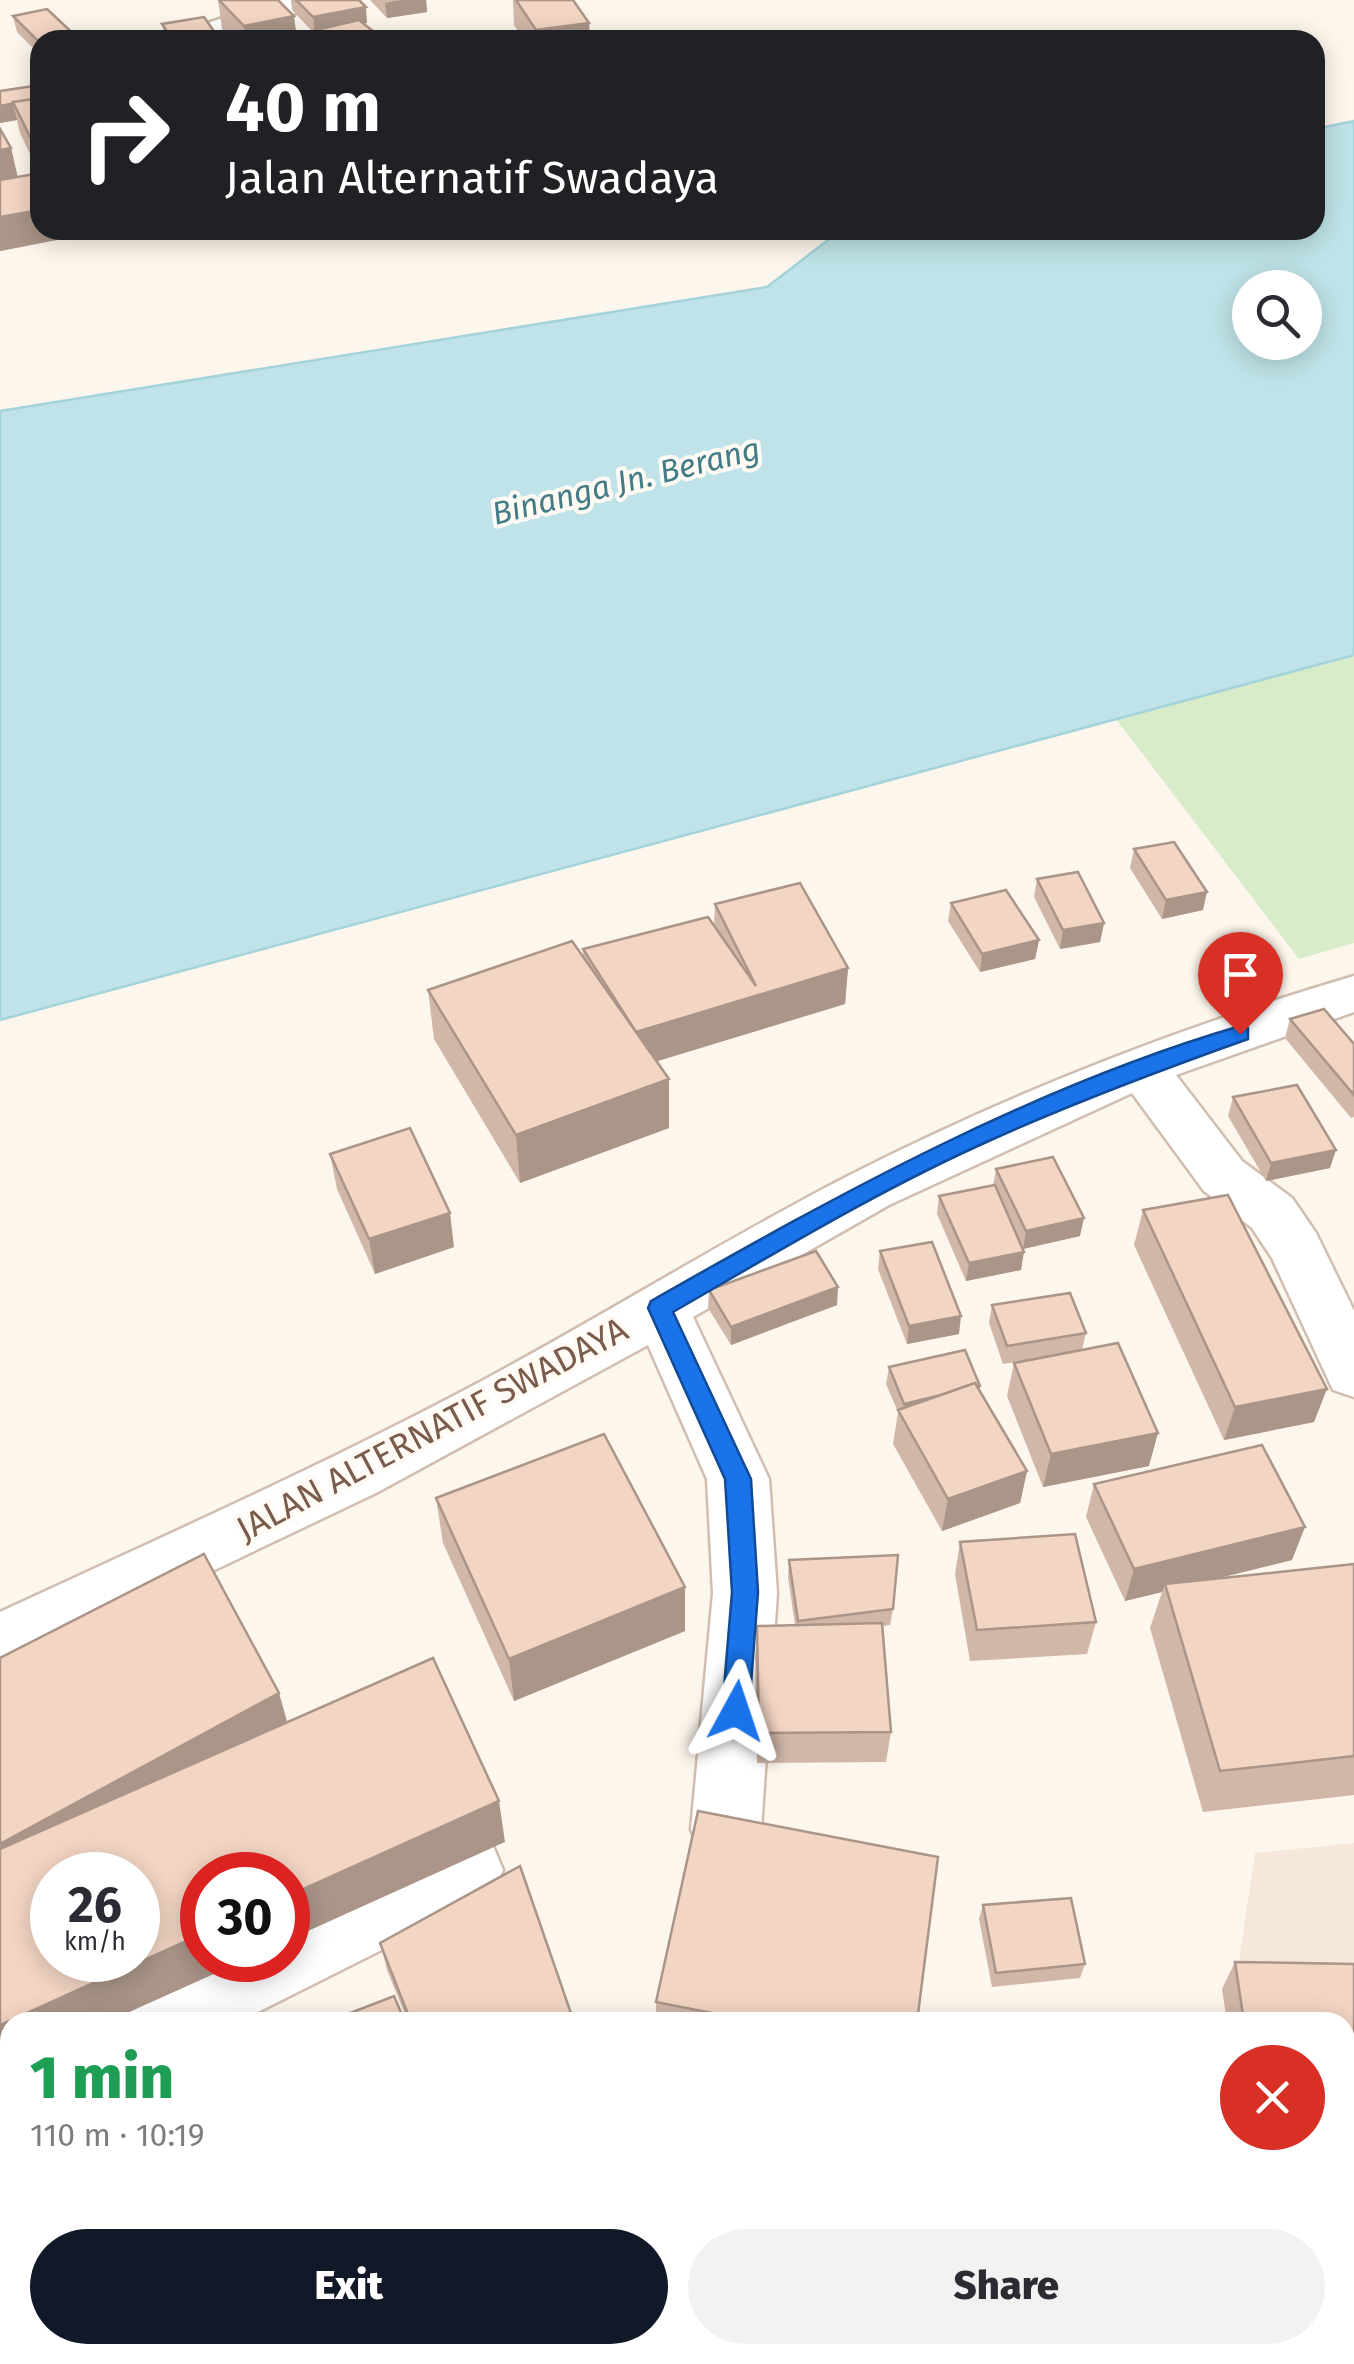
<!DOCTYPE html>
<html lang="en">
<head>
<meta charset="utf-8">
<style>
	:root { --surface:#fff; --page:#f2f2f3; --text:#2b2b33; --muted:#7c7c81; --accent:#111827 }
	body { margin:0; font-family:"Fira Sans",sans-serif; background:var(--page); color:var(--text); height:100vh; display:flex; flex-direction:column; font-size:38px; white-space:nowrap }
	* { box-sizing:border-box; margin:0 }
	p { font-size:32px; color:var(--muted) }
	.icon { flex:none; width:55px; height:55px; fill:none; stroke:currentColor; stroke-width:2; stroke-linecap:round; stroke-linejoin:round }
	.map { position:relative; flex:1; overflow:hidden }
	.panel { position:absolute; left:0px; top:2012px; width:1355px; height:352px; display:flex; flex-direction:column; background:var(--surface); border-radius:30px 30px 0 0; box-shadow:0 5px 25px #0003 }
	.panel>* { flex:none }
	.guide { position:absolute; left:30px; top:30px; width:1295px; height:210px; border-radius:30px; box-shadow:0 5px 25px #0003; background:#202124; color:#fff; overflow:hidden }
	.tools { position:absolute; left:1232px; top:270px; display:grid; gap:20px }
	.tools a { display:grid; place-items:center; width:90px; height:90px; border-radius:50%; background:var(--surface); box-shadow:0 5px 25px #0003; font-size:50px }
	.speed { position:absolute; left:30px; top:1852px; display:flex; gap:20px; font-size:50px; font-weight:700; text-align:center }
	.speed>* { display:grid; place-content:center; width:130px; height:130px; border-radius:50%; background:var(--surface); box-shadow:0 5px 25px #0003; line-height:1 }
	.speed small { font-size:25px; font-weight:400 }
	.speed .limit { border:15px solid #d22; background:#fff; color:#111 }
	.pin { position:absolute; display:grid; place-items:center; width:85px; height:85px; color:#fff; margin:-102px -42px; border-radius:50% 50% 50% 0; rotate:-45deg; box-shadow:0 0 10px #0007 }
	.pin .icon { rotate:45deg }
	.me { position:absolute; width:110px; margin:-55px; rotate:5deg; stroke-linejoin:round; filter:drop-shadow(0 0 8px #0008) }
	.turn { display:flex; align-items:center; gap:35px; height:210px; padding:0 30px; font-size:45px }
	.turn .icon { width:130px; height:130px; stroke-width:2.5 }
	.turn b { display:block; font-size:70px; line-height:85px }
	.round { display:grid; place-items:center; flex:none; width:105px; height:105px; border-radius:52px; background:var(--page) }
	.head { display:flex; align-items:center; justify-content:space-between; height:170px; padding:0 30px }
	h1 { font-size:60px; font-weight:800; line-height:75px; color:#1e9e55 }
	.button { display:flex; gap:20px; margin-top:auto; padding:20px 30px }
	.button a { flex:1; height:115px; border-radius:60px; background:var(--accent); color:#fff; font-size:40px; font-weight:800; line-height:115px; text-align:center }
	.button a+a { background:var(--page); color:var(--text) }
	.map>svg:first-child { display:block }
	.residential { fill:#f5e8da }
	.green { fill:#d8ecc9 }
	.water { fill:#bfe3e8; stroke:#a5d3da; stroke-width:2.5; fill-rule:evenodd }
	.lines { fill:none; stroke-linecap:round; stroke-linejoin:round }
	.minor-casing { stroke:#d1beb0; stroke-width:5 }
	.minor { fill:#fff; fill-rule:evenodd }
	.wall { fill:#d1b7a8 }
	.shaded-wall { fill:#aa9588 }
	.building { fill:#f3d5c3; stroke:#aa9588; stroke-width:2.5; fill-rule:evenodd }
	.route { fill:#1a73e8; stroke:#114b97; stroke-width:2.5 }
	.labels { text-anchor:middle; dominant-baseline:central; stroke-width:8; stroke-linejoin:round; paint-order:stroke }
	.far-water-label { font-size:32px; font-style:italic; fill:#437c86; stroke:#fffaf3 }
	.street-label { font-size:35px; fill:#7a5c4d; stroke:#fffaf3 }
</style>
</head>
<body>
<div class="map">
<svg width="1354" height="2364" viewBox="0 0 1354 2364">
	<rect width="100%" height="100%" fill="#fdf6ec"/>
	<polygon class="residential" points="1354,1843 1354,2364 519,2364 518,2355 1345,2355 1345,2022 1230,2022 1255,1853"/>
	<polygon class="green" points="1354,655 1354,943 1299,959 1116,719"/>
	<path class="water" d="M 1354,121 L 1354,655 L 0,1020 L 0,411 L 767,287 L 841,230 L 1315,230 L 1315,129 ZM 1250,288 L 1305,288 L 1305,342 L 1250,342 Z"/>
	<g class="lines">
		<defs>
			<g id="minor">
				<polygon points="278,0 322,0 317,6 215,40 170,40 174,34"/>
				<path d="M 1354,976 L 1354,1012 L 1176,1075 L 1242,1161 L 1292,1198 L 1316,1233 L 1354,1311 L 1354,1397 L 1333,1390 L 1272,1258 L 1252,1228 L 1204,1191 L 1132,1093 L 889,1205 L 693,1317 L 769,1479 L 777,1593 L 761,1830 L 750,1853 L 726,1863 L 702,1853 L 691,1830 L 713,1593 L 707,1479 L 648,1345 L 376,1493 L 0,1672 L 0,1612 C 160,1538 322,1466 478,1383 C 603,1316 722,1241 848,1176 C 1009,1094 1180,1027 1354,976 Z"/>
				<polygon points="468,1836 493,1846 503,1870 493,1894 238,2022 125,2022 135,1996 210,1960 288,1960 288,1923"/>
				<polygon points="10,2058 10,2132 0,2136 0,2060"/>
			</g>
		</defs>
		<use href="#minor" class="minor-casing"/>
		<use href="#minor" class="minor"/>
	</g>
	<g class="wall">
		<polygon points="218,0 294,16 297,40 233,40 222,29"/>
		<polygon points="291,0 359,0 367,23 363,23 384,40 313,40 312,31 292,10"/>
		<polygon points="370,0 426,0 427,12 387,18"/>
		<polygon points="513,0 573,0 589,23 590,40 524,40 514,25"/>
		<polygon points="13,16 40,40 40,55 17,32"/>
		<polygon points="162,24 220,40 165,40"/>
		<polygon points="40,85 40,230 66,230 67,238 0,251 0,129 11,148 18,177 39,173 20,133 17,120 0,123 0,91"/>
		<polygon points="1134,849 1203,910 1162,919 1130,868"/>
		<polygon points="1037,879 1104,923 1100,942 1060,949 1034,897"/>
		<polygon points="951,903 1039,940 1035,959 980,972 948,921"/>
		<polygon points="715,904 848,968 845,1004 656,1061 669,1079 669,1128 520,1183 434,1039 428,990 583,957 583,949 714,926"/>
		<polygon points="1290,1019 1354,1044 1354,1117 1351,1118 1285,1038"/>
		<polygon points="1233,1097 1330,1168 1266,1181 1228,1116"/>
		<polygon points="330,1154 454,1247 375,1274 337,1189"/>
		<polygon points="996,1169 1080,1236 1023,1249 1021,1270 966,1281 937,1214 939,1196 993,1186"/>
		<polygon points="1143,1210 1314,1422 1224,1440 1134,1245"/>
		<polygon points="880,1251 959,1334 907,1344 878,1269"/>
		<polygon points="709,1290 837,1305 731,1345 708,1308"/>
		<polygon points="992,1305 1086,1333 1082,1350 1149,1466 1043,1487 1007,1396 1014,1363 1043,1357 1003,1364 989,1323"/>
		<polygon points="889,1367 980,1391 1027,1471 1020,1503 942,1531 893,1444 898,1412 886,1384"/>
		<polygon points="1094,1484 1292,1560 1217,1578 1354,1564 1354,1795 1203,1812 1150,1628 1162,1592 1125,1601 1086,1517"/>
		<polygon points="436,1498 685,1587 685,1631 514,1701 443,1543"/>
		<polygon points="960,1542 1096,1622 1087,1654 970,1661 955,1574"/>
		<polygon points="789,1560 893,1609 890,1625 883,1626 891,1732 886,1762 757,1763 755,1657 757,1626 795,1625 788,1577"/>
		<polygon points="983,1905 1085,1964 1080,1978 992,1987 979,1919"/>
		<polygon points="380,1943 574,2022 408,2022 387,1970"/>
		<polygon points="1235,1962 1354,1964 1354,2144 1345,2144 1345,2022 1227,2022 1222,1989"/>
		<polygon points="656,2002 917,2022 656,2022"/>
		<polygon points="1345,2152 1354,2152 1354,2364 745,2355 1345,2355"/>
	</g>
	<g class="shaded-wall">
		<polygon points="401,0 426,0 427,12 387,18 385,3"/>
		<polygon points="366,7 367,23 315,33 313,17"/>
		<polygon points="294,16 297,40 246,40 244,26"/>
		<polygon points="589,23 590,40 537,40 536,30"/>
		<polygon points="13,103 17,120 0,123 0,106"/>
		<polygon points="11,148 18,180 0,183 0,150"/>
		<polygon points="40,210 40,230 66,230 67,238 0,251 0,217"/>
		<polygon points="1207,892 1203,910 1162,919 1166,900"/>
		<polygon points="1104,923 1100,942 1060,949 1063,930"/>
		<polygon points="1039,940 1035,959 980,972 982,954"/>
		<polygon points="848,968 845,1004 635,1068 635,1032"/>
		<polygon points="669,1079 669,1128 520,1183 516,1135"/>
		<polygon points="1336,1150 1330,1168 1266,1181 1271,1163"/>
		<polygon points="450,1213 454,1247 375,1274 369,1239"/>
		<polygon points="1084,1218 1080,1236 1023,1249 1026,1231"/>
		<polygon points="1024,1252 1021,1270 966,1281 969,1263"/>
		<polygon points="838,1287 837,1305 731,1345 731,1327"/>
		<polygon points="961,1316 959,1334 907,1344 909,1326"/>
		<polygon points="980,1386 977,1404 902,1417 904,1404"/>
		<polygon points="1327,1389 1314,1422 1224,1440 1235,1407"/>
		<polygon points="1158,1433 1149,1466 1043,1487 1051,1454"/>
		<polygon points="1027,1471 1020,1503 942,1531 948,1499"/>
		<polygon points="1305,1527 1292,1560 1167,1591 1165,1584 1162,1592 1125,1601 1134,1569"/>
		<polygon points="685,1587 685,1631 514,1701 509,1659"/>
		<polygon points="279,1693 291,1735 0,1895 0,1844"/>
		<polygon points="499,1801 505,1842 288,1940 288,1896"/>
		<polygon points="202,1934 202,1960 245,1960 107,2022 10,2022 10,2067 0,2071 0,2025"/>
		<polygon points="10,2336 10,2355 50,2355 33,2364 0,2364 0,2341"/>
		<polygon points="181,2355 192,2355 193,2364 182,2364"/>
		<polygon points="426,2355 430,2355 431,2364 427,2364"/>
	</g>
	<g class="building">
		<polygon points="219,0 278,0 294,16 244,26"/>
		<polygon points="296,0 359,0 366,7 313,17"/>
		<polygon points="516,0 573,0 589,23 536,30"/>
		<polygon points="47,9 80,40 40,40 40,43 13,16"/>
		<polygon points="204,17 220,40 173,40 162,24"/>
		<polygon points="359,20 384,40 323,40 312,31"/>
		<polygon points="40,85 40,98 0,106 0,91"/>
		<polygon points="40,98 40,157 13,102"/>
		<polygon points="0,129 11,148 0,150"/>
		<polygon points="40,173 40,210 0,217 0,180"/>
		<polygon points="1174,842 1207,892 1166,900 1134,849"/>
		<polygon points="1078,872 1104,923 1063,930 1037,879"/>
		<polygon points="800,883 848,968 636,1032 583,949 708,917 756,986 715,904"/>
		<polygon points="1006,890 1039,940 982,954 951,903"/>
		<polygon points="572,941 669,1079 516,1135 428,990"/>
		<polygon points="1324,1009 1354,1044 1354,1095 1290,1019"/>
		<polygon points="1297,1085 1336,1150 1271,1163 1233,1097"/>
		<polygon points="410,1128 450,1213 369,1239 330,1154"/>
		<polygon points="1053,1157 1084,1218 1026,1231 996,1169"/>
		<polygon points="995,1185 1024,1252 969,1263 939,1196"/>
		<polygon points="1228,1195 1327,1389 1235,1407 1143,1210"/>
		<polygon points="932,1242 961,1316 909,1326 880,1251"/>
		<polygon points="816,1251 838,1287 731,1327 709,1290"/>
		<polygon points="1070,1293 1086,1333 1007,1346 992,1305"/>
		<polygon points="1118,1343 1158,1433 1051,1454 1014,1363"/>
		<polygon points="965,1350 980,1386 977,1387 975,1383 941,1395 904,1404 889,1367"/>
		<polygon points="975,1383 1027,1471 948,1499 898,1410"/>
		<polygon points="604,1434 685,1587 509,1659 436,1498"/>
		<polygon points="1262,1445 1305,1527 1134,1569 1094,1484"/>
		<polygon points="1075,1534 1096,1622 977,1630 960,1542"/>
		<polygon points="204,1554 279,1693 0,1844 0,1658"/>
		<polygon points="898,1555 893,1609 798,1621 789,1560"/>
		<polygon points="1354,1564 1354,1756 1220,1771 1165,1584"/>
		<polygon points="882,1623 891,1732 759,1733 757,1626"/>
		<path d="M 433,1658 L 499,1801 L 288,1896 L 288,1875 L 202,1875 L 202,1934 L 0,2025 L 0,1849 ZM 52,1875 L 138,1875 L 138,1960 L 52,1960 Z"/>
		<polygon points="698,1811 938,1857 917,2022 757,2022 656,2002"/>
		<polygon points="520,1866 574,2022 411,2022 380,1943"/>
		<polygon points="1071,1898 1085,1964 996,1973 983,1905"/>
		<polygon points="1235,1962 1354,1964 1354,2120 1345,2120 1345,2022 1244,2022"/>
		<polygon points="394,1996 405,2022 327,2022"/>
		<rect x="1345" y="2152" width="9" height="190"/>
		<polygon points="10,2169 10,2336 0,2341 0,2174"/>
		<polygon points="46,2355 181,2355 182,2364 47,2364"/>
		<polygon points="272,2355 426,2355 427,2364 272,2364"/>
		<polygon points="496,2355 688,2355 689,2364 497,2364"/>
		<polygon points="745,2355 1340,2355 1354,2357 1354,2364 744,2364"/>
	</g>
	<path class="route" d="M 1240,1026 L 1248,1028 L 1248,1039 C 1161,1070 1075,1102 991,1140 C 881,1189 777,1252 673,1312 L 751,1479 L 758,1592 L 749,1711 L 745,1720 L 736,1724 L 726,1720 L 722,1711 L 732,1592 L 725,1479 L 648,1308 L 651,1301 C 839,1194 1032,1087 1240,1026 Z"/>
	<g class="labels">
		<g class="far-water-label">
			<text transform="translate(626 481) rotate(-14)">Binanga Jn. Berang</text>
		</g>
		<g class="street-label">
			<text transform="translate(432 1429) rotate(-28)">JALAN ALTERNATIF SWADAYA</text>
		</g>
	</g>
</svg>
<div class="tools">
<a><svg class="icon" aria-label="search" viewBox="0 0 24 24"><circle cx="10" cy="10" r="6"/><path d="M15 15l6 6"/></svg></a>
</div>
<div class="speed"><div>26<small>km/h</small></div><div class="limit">30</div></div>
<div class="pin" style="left:1240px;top:1034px;background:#d93025"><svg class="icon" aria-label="arrive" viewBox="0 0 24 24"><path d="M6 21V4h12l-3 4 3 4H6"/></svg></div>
<svg class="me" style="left:736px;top:1711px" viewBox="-20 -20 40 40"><path d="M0-17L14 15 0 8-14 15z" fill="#1a73e8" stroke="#fff" stroke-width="4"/></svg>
<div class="guide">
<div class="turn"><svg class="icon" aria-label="right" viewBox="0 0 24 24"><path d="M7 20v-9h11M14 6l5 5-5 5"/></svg><div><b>40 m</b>Jalan Alternatif Swadaya</div></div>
</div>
<section class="panel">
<div class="head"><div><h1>1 min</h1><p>110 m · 10:19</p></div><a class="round" style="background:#d93025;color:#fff"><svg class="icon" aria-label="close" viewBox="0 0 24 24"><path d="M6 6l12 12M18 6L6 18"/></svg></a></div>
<div class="button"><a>Exit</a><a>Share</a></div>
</section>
</div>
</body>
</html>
